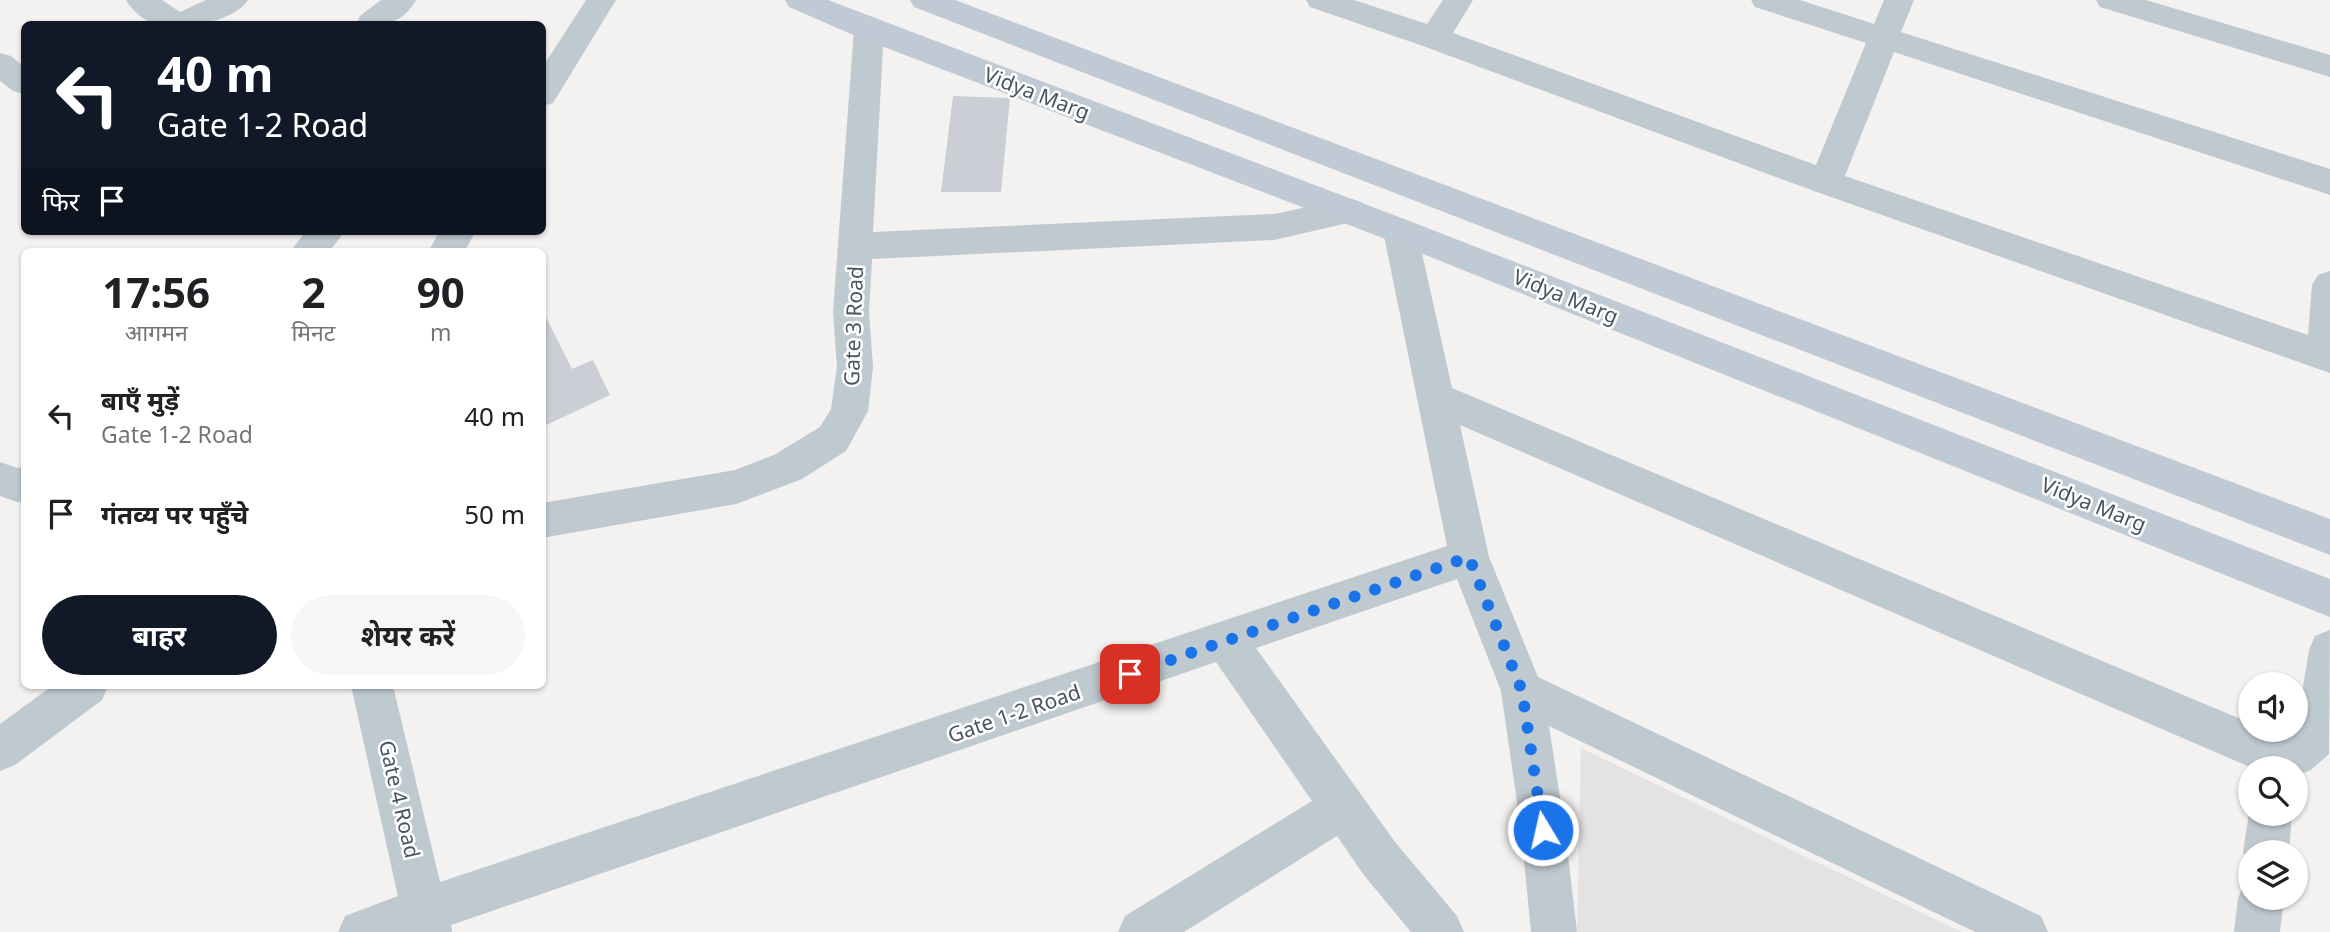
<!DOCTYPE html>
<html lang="hi">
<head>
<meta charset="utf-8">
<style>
	:root { --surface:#fff; --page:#f6f6f6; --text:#202124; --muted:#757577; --accent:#111827 }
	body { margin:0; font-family:"Noto Sans","Noto Sans Devanagari",sans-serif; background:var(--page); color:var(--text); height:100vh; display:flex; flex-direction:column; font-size:26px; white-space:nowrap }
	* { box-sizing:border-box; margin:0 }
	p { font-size:23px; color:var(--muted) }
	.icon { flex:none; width:38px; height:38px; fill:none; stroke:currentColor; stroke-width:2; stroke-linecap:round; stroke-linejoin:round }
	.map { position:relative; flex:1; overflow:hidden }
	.sheet { position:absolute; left:21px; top:248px; width:525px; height:441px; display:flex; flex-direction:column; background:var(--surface); border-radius:10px; box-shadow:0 2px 5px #0004 }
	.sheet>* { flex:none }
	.guide { position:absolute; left:21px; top:21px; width:525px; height:214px; border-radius:10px; box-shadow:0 2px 5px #0004; background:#111827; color:#fff; overflow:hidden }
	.controls { position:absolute; left:2238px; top:672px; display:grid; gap:14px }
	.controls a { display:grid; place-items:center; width:70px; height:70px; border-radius:50%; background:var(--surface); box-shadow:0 2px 5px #0004; font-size:35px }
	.pin { position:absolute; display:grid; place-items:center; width:60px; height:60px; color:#fff; margin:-30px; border-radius:14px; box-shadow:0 4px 10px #0006 }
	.me { position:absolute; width:77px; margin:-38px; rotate:351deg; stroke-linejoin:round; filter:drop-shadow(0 0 5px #0008) }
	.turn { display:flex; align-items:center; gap:24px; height:147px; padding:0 21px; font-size:32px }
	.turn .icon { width:91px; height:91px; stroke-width:2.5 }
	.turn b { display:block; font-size:49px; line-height:60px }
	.then { display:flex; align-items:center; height:66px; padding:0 21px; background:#0003; gap:14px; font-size:26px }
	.eta { display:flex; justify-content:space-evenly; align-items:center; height:119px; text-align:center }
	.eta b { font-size:42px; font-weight:700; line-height:49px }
	.cta { display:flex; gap:14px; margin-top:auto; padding:14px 21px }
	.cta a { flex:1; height:80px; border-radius:42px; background:var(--accent); color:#fff; font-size:28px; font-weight:700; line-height:80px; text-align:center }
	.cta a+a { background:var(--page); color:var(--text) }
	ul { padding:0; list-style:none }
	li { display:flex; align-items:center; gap:21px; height:98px; padding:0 21px }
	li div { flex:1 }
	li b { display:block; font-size:26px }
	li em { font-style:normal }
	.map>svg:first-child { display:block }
	.education { fill:#e5e2e3 }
	.building { fill:#cbced4 }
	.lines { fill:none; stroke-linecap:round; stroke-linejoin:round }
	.street { fill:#bfc9d0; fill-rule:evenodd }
	.secondary { fill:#c0cad4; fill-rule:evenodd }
	.route { stroke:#1a73e8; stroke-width:12; stroke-dasharray:0 21.6 }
	.labels { text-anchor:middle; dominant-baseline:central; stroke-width:5; stroke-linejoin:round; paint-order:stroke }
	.street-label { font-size:21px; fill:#49555f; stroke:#fff }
</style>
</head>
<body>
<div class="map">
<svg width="2330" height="932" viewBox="0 0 2330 932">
	<rect width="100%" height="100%" fill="#f4f1f1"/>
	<polygon class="education" points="1581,748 1962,932 1577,932"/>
	<g class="building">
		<polygon points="953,96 1010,98 1001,192 941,192"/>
		<polygon points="542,309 572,369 593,360 610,395 542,427"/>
	</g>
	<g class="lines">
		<g class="street">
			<path d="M 126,0 L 162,0 L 180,12 L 206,0 L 248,0 C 235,22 180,31 155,24 C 145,22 131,9 126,0 Z"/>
			<path d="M 381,0 L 416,0 C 400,27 384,24 356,24 L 360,16 Z"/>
			<polygon points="586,0 616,0 553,103 542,106 542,68"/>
			<polygon points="1306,0 1354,0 1427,24 1443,0 1473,0 1453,33 1816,165 1866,43 1755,7 1751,0 1800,0 1874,24 1884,0 1914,0 1901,32 2330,169 2330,195 1894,52 1845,176 2308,335 2312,285 2318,275 2330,271 2330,373 1814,191 1423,46 1310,7"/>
			<polygon points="2096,0 2146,0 2330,55 2330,77 2100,7"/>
			<polygon points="869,18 880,21 884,29 873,232 1274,214 1349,198 1361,202 1366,211 1361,220 1274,240 872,259 869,312 873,367 868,411 846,451 802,479 736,504 542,538 542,503 735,470 774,455 820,427 831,409 837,367 833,312 854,29 858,21"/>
			<polygon points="0,53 11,56 24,67 24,94 13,91 0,81"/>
			<path d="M 1400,218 L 1412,222 L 1417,231 L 1452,388 L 2250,723 L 2250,730 C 2269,730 2279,734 2296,730 L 2309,650 L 2315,636 L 2330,630 L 2329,754 L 2311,770 L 2296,776 L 2296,768 L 2252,768 L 1460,425 L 1489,557 L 1538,677 L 2041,916 L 2048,932 L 1975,932 L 1549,726 L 1565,830 L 1577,932 L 1531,932 L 1521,830 L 1501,691 L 1457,579 L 1256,648 L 1395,842 L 1457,916 L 1464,932 L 1411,932 L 1363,874 L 1337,836 L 1184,932 L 1118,932 L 1125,916 L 1312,801 L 1216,662 L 451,925 L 452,932 L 338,932 L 345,916 L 398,896 L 351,686 L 393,686 L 440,882 L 1447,546 L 1383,231 L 1388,222 Z"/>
			<polygon points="306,231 345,231 329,252 290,252"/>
			<polygon points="440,231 476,231 464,252 428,252"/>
			<polygon points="0,462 17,468 24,467 24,501 17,502 0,496"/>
			<polygon points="52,686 108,686 102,700 15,765 0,771 0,724"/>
			<polygon points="2250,807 2250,814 2292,814 2289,852 2250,852 2250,868 2243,852"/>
			<polygon points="2250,879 2250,898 2284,898 2280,932 2234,932 2238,898 2245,882"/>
		</g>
		<g class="secondary">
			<polygon points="785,0 828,0 1412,222 2330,579 2330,617 1388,240 858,37 789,7"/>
			<polygon points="910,0 955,0 2330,519 2330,555 914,7"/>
		</g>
	</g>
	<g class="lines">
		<polyline class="route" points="1130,674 1469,557 1522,691 1543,830"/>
	</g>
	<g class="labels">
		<g class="street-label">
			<text transform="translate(1037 93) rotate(21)">Vidya Marg</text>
			<text transform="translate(1566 296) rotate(22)">Vidya Marg</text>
			<text transform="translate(853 326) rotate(-88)">Gate 3 Road</text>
			<text transform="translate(2094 504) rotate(22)">Vidya Marg</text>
			<text transform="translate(1014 713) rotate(-19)">Gate 1-2 Road</text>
			<text transform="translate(400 799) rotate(77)">Gate 4 Road</text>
		</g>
	</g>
</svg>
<div class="controls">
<a><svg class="icon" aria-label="sound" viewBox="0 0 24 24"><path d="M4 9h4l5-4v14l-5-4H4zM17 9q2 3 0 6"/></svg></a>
<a><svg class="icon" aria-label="search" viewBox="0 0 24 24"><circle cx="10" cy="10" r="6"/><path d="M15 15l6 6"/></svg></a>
<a><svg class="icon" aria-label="layers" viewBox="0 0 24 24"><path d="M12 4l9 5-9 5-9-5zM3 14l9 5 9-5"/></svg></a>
</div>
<div class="pin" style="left:1130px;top:674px;background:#d93025"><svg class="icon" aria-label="arrive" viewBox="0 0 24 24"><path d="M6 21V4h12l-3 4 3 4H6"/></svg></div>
<svg class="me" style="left:1543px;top:830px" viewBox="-20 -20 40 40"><circle r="17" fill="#1a73e8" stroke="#fff" stroke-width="3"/><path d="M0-11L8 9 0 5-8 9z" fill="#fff"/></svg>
<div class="guide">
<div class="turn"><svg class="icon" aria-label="left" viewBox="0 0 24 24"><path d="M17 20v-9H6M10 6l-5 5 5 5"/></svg><div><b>40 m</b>Gate 1-2 Road</div></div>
<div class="then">फिर<svg class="icon" aria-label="arrive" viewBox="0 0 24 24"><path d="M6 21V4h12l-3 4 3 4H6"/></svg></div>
</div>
<section class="sheet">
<div class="eta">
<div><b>17:56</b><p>आगमन</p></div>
<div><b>2</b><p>मिनट</p></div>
<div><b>90</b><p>m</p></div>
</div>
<ul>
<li><svg class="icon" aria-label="left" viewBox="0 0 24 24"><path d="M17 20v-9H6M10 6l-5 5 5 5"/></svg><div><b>बाएँ मुड़ें</b><p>Gate 1-2 Road</p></div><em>40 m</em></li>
<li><svg class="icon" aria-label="arrive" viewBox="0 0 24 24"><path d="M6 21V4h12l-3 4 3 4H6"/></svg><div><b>गंतव्य पर पहुँचे</b></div><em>50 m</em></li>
</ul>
<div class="cta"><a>बाहर</a><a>शेयर करें</a></div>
</section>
</div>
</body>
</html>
